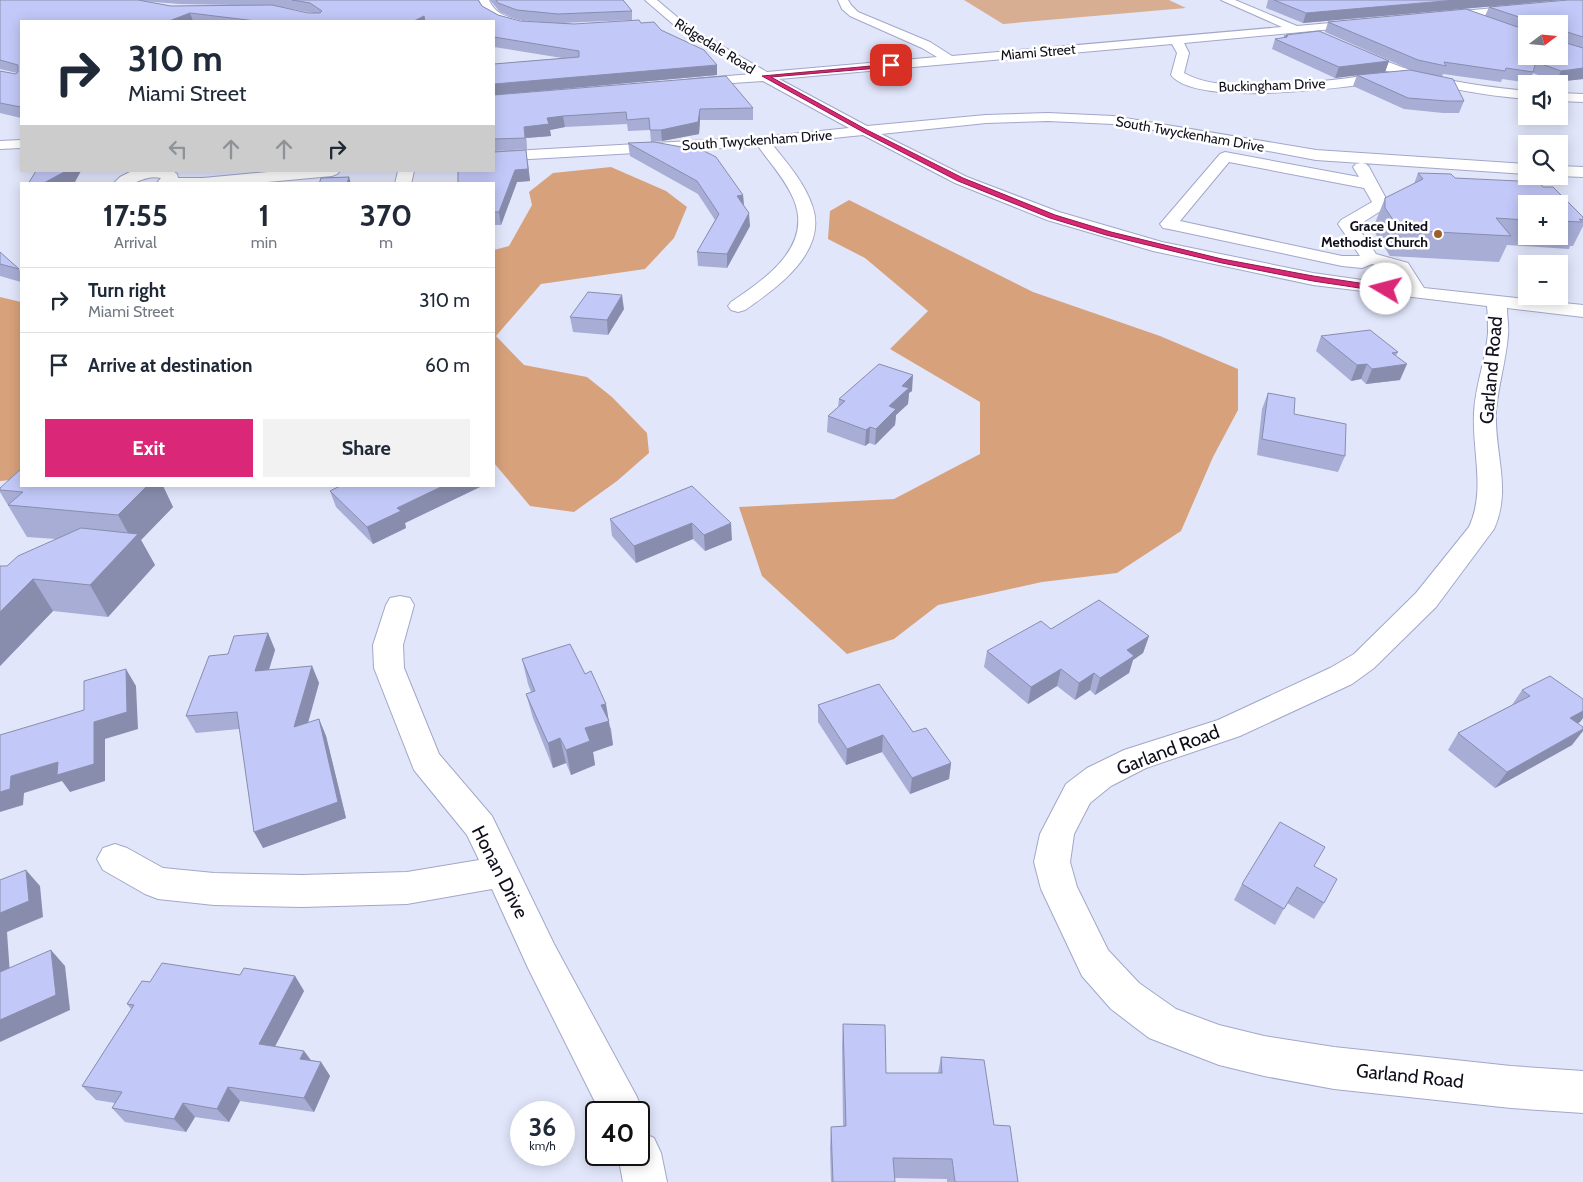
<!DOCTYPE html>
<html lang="en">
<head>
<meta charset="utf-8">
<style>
	:root { --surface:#fff; --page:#f2f2f3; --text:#1f2937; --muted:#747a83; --line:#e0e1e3; --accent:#db2777 }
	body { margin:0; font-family:Cabin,sans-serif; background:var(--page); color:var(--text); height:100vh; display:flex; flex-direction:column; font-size:19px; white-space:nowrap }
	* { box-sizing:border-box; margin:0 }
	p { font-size:16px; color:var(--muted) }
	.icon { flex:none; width:28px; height:28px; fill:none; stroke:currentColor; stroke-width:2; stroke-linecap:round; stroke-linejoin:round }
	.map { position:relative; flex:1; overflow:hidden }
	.side { position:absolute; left:20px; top:182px; width:475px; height:305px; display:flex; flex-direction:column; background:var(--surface); border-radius:0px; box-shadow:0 2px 12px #0003 }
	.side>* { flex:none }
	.banner { position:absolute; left:20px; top:20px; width:475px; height:152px; border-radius:0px; box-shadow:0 2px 12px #0003; background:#fff; color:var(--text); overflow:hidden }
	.needle { width:32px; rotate:74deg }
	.controls { position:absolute; left:1518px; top:15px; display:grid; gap:10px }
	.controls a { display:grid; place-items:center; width:50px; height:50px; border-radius:0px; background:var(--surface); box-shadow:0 2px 12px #0003; font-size:25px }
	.speed { position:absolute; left:510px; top:1101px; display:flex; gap:10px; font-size:25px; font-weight:700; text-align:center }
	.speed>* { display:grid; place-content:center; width:65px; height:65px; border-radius:50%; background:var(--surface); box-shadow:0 2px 12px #0003; line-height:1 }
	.speed small { font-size:12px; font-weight:400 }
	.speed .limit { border:2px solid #111; border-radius:8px; background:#fff; color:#111 }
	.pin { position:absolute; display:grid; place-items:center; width:42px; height:42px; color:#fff; margin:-21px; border-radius:10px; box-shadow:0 2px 8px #0006 }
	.me { position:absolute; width:55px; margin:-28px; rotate:278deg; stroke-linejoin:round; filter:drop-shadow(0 0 4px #0008) }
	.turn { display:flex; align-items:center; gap:18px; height:105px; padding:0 25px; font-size:22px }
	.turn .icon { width:65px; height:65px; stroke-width:2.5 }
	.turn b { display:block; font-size:35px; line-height:42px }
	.lanes { display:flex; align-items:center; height:48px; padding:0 25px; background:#0003; justify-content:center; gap:25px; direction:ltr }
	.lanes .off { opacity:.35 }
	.eta { display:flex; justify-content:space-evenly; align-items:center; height:85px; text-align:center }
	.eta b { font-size:30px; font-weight:700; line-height:35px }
	.cta { display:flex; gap:10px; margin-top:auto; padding:10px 25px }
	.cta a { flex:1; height:58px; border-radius:0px; background:var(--accent); color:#fff; font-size:20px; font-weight:700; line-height:58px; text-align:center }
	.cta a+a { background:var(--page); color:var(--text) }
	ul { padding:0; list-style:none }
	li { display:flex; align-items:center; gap:15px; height:65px; padding:0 25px; border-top:1px solid var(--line) }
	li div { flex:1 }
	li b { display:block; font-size:19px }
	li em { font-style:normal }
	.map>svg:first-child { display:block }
	.green { fill:#d7ae92 }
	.forest { fill:#d7a17b }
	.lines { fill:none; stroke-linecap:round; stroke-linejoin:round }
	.minor-casing { stroke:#a2a7c9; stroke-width:2 }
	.minor { fill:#fff; fill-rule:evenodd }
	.wall { fill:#a7add5; fill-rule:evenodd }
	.shaded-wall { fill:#888dae }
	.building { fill:#c2c9f8; stroke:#888dae }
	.route { fill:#db2777; stroke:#8e194d }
	.poi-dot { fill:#a05f2a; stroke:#fff; stroke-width:2 }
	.labels { text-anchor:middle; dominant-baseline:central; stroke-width:5; stroke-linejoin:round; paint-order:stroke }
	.far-street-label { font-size:14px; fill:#0e0f1b; stroke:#fff }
	.far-poi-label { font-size:14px; font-weight:bold; fill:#0e0f1b; stroke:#fff; text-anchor:end }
	.near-street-label { font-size:19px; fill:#0e0f1b; stroke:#fff }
</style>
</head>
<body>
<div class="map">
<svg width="1583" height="1182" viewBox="0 0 1583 1182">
	<rect width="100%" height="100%" fill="#e2e6fb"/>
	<polygon class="green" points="964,0 1169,0 1186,8 1003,24"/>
	<g class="forest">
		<polygon points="611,167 666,191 687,207 674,238 645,269 541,284 496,336 524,365 587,377 612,397 647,433 649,453 617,481 574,512 530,506 494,463 494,250 509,246 532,205 529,192 553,173"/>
		<polygon points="849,200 1033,292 1160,336 1238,369 1238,410 1213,457 1181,531 1117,573 1042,582 938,605 894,639 847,654 762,576 739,507 894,499 980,454 980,402 890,349 928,311 865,258 828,239 830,211"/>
		<polygon points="0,297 21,302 21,479 0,481"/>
	</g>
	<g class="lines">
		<defs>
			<g id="minor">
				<path d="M 479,0 L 489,0 C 496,16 509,17 524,21 L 526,23 L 520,26 C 501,23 487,19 479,0 Z"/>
				<path d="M 645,0 L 657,0 L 689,27 L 767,72 L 937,57 L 922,48 L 850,16 L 842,9 L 838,0 L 848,0 L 851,5 L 858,12 L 930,42 L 952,56 L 1282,27 L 1221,0 L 1235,0 L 1297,26 L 1364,20 L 1370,23 L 1364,26 L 1184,43 L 1189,53 L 1184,73 C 1221,95 1306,83 1349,78 C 1364,76 1380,72 1395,74 L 1347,56 L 1345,53 L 1347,50 L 1351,49 C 1374,55 1397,67 1420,73 C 1455,83 1490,87 1526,91 L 1526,99 C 1482,95 1440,88 1398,74 L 1399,77 L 1398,80 L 1393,81 C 1351,86 1197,109 1171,75 L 1177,53 L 1172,44 L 779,79 L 867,126 L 986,115 L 1048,113 L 1113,116 L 1316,150 L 1526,164 L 1526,174 L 1362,163 L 1366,164 L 1369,167 L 1389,204 L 1387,207 L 1357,226 L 1376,254 L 1408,263 L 1424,288 L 1583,305 L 1583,317 L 1507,308 C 1507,317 1509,327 1508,335 C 1506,361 1498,386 1496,411 C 1494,453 1512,489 1494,529 L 1436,607 L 1374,668 L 1352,684 L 1240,736 L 1146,768 L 1111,786 L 1090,803 L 1074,834 L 1070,862 L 1077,887 L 1108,950 L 1139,983 L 1176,1009 L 1219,1025 L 1264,1036 L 1334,1047 L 1511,1066 L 1583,1071 L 1583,1113 L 1511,1108 L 1334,1089 L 1264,1076 L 1219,1065 L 1149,1038 L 1111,1009 L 1082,976 L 1041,889 L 1034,862 L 1040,834 L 1066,784 L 1087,768 L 1124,750 L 1218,720 L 1330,668 L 1354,654 L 1416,593 L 1469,527 C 1486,491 1472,451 1474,413 C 1475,386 1486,360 1488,333 C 1488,324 1488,315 1487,306 L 1313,285 L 1153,251 L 1047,220 L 955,183 L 863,135 L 772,144 C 787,163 804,182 812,205 C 829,251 777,288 745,310 L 738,312 L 731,310 L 728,306 L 731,302 C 765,279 813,247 794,200 C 786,180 770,163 758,146 L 494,161 L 494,152 L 762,137 L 849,128 L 763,81 L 687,86 L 686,83 L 687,80 L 692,79 L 752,74 L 681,31 ZM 1048,121 L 1113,124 L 1174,133 L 1316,160 L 1361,163 L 1356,164 L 1353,167 L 1359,177 L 1225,152 L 1220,154 L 1160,224 L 1163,228 L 1169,229 L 1342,266 L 1362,268 L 1372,264 L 1395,271 L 1404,286 L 1313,273 L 1162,242 L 1059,212 L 967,177 L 881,134 L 986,123 ZM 1229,162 L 1364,188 L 1372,202 L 1341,220 L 1338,224 L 1360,256 L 1342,256 L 1180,221 Z"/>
				<polygon points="1583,0 1583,6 1439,19 1433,16 1439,13"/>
				<polygon points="1559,93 1583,94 1583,102 1559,101"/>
				<polygon points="21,140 21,148 0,149 0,141"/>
				<polygon points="1559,166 1583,167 1583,177 1559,176"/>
				<path d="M 132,171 L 173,171 L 177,174 L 178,178 L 203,178 L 279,171 L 340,171 L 337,174 L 332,176 L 246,184 L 156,184 L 161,178 C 148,175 141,181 130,184 C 125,185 118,184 113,184 L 120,177 Z"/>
				<polygon points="398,171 414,171 411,184 395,184"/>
				<polygon points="400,596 410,598 414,605 403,645 404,668 439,754 492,816 554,944 637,1097 643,1112 639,1123 639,1112 600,1112 528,968 492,889 407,904 302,907 214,905 158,899 145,894 103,870 97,859 103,848 115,844 127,848 163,868 214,873 302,875 407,872 479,860 467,835 414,770 374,668 373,645 386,605 390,598"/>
				<polygon points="639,1131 654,1138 661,1153 667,1182 623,1182 618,1155 639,1155"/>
			</g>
		</defs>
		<use href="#minor" class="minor-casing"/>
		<use href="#minor" class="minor"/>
	</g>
	<g class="wall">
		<path d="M 0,0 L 478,0 L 482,6 L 498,15 L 520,21 L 552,23 L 519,20 L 500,12 L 490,0 L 623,0 L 632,11 L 632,20 L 561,23 L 574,24 L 641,23 L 661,30 L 717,65 L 717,75 L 494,95 L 753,108 L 753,120 L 700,120 L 699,134 L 662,141 L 651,142 L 650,130 L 628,131 L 627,124 L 565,127 L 550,130 L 551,136 L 526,138 L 527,149 L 494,151 L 494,64 L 562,58 L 494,47 L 494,21 L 21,21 L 21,118 L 0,113 L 0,71 L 16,74 L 17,73 L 0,69 ZM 142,1 L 179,4 L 232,5 L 171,6 ZM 281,7 L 313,13 L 308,13 Z"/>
		<polygon points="1268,0 1562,0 1303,23 1266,8"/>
		<path d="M 1583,0 L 1583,79 L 1556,82 L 1533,73 L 1529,83 L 1502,79 L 1501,82 L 1443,74 L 1442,77 L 1464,101 L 1459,113 L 1443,113 L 1404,109 L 1353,86 L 1357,75 L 1335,78 L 1272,49 L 1275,39 L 1284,38 L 1286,35 L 1389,61 L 1385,72 L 1411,70 L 1325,32 L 1328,22 L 1485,16 L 1489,7 ZM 1526,24 L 1559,24 L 1526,56 Z"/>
		<polygon points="628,143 743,195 744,205 750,226 727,268 698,266 697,252 715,220 698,194 630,156"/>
		<polygon points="528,162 530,181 517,182 501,225 494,225 494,184"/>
		<path d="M 1418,173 L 1455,178 L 1543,187 L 1583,217 L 1583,226 L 1573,246 L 1570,246 L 1569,249 L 1507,245 L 1499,262 L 1390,256 L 1375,233 L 1375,223 L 1385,198 L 1414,184 ZM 1526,204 L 1559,204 L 1559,236 L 1526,236 Z"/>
		<polygon points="0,252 19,269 21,273 21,282 0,276"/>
		<polygon points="624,309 608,335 573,332 570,317"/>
		<polygon points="1321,336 1398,352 1396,356 1400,380 1366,384 1361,379 1351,381 1316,351"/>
		<polygon points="912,391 909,393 908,404 896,415 895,425 875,445 869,443 865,446 827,432 828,416 838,407 839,399"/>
		<polygon points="1268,393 1345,456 1338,472 1257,455 1262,409"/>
		<polygon points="21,486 163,486 173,507 141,540 155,565 108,617 53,611 0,666 0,566 7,566 56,539 27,537 0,492 0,488"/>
		<polygon points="340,486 482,486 405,523 406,528 373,544 336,507 330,491"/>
		<polygon points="692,486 732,540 705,551 693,539 636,563 612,536 610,519"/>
		<polygon points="1051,629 1149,636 1143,653 1133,660 1129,673 1095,695 1090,690 1075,700 1057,686 1028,704 984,667 987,651"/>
		<polygon points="268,633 275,650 269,670 312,666 319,683 308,723 319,719 326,736 346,818 263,848 239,729 196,733 186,716 228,654"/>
		<polygon points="522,659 611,728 613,745 593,752 595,765 571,775 566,763 553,768 533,718 526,694 531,692 528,684"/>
		<polygon points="1522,690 1583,699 1583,718 1580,722 1577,723 1572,745 1495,788 1448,750 1458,733 1512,705"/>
		<polygon points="818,705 913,732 951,763 949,779 910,794 882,752 846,765 818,722"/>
		<polygon points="1314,866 1324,903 1314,919 1287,903 1275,925 1234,900 1242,884"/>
		<polygon points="240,975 295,976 304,991 275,1046 304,1051 311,1060 321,1062 330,1076 314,1112 240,1101 229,1122 195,1117 186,1132 125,1122 112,1108 115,1103 96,1100 82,1086 131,1009 127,1004 150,982"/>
		<polygon points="843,1024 886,1073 938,1073 941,1057 994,1125 1018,1182 947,1182 947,1179 895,1178 895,1182 831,1182 830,1148 831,1127 843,1126 842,1046"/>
	</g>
	<g class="shaded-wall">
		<polygon points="1456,0 1562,0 1303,23 1306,13"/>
		<polygon points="190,13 193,21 169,21"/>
		<polygon points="424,16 425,21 414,21"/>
		<polygon points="1389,61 1385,72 1335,78 1339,67"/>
		<polygon points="717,65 717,75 494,95 494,84"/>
		<polygon points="1583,68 1583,79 1556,82 1561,71"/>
		<polygon points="700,109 700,120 699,134 662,141 661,130"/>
		<polygon points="563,116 565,127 550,130 551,136 526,138 527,149 524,127 547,118"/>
		<polygon points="526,150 530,181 517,182 501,225 499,212 515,170"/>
		<polygon points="66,171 81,171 75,182 71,184 42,184"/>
		<polygon points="349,177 351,184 347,184"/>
		<polygon points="743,195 744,208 737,196"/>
		<polygon points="749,213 750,226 727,268 727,254"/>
		<polygon points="622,295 624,309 608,335 607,320"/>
		<polygon points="1367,364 1361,379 1351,381 1357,365"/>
		<polygon points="1407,364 1400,380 1366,384 1372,369"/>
		<polygon points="913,375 912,391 909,393 908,404 896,415 895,425 875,445 876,429 902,386"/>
		<polygon points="870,427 869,443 865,446 866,430"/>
		<polygon points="147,486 163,486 173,507 141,540 155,565 108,617 90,585 132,540 118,515"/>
		<polygon points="443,486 482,486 405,523 406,528 373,544 367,527 397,508"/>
		<polygon points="692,523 693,539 636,563 634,546"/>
		<polygon points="731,523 732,540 705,551 704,535"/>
		<polygon points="33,579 53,611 0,666 0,612"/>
		<polygon points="268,633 275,650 263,688 255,671"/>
		<polygon points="1149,636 1143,653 1133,660 1129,673 1095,695 1100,678 1127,650"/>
		<polygon points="312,666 319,683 302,744 294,727"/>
		<polygon points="126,669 136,686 138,729 105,739 105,781 70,792 62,781 24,793 23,805 0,812 0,792 11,776 58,762 94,722"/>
		<polygon points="1061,669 1057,686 1028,704 1031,687"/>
		<polygon points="1094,673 1090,690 1075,700 1079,683"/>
		<polygon points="606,704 613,745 593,752 595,765 571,775 566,750 585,728 601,705"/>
		<polygon points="1583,711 1583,718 1580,722 1558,735 1570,718"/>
		<polygon points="319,719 326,736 346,818 263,848 254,832"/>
		<polygon points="1583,729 1583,731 1572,745 1495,788 1507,772"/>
		<polygon points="883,735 882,752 846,765 847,749"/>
		<polygon points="560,738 566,763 553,768 548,743"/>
		<polygon points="951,763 949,779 910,794 912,778"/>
		<polygon points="26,870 40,886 43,917 7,932 11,989 0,978 0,913"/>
		<polygon points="51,950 65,966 70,1010 0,1042 0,1020"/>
		<polygon points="295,976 304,991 269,1058 259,1044"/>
		<polygon points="304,1051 314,1065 300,1059"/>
		<polygon points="321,1062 330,1076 314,1112 304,1098"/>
		<polygon points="228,1087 240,1101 229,1122 217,1109"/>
		<polygon points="183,1103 195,1117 186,1132 174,1119"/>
	</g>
	<g class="building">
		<polygon points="0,0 138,0 171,6 272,5 308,13 320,13 322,11 310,3 292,0 478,0 482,6 498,15 520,21 574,24 639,20 641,23 654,22 661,30 704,50 717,65 494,84 494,64 579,57 579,51 494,37 494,21 425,21 424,16 414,21 256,21 190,13 169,21 21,21 21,107 0,103 0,71 16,74 18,72 18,65 0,60"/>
		<polygon points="496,0 623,0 632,11 558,14 517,10 498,3"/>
		<polygon points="1274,0 1456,0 1306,13"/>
		<polygon points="1568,0 1583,0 1583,37 1564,31 1562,33 1563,42 1583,48 1583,68 1561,71 1536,62 1533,72 1506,68 1505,71 1444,62 1446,66 1418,60 1328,22 1466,9 1526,30 1526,56 1559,56 1559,24 1531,24 1531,21 1489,7"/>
		<polygon points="1319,31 1389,61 1339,67 1275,39 1287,37 1284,36 1288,36 1286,35"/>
		<polygon points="1410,70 1453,79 1464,101 1447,101 1408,98 1357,75"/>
		<polygon points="726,76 753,108 700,109 698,122 661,130 650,130 649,118 627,120 626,112 563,116 547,118 549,124 524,127 525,138 494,139 494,95"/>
		<polygon points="654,142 704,151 716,157 743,195 737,196 749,213 727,254 697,252 719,214 697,181 628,143"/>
		<polygon points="526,150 528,169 515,170 499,212 494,212 494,184 458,184 458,171 494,171 494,152"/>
		<polygon points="36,171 66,171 42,184 28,184"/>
		<polygon points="1418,173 1451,174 1455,178 1539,182 1543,187 1553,187 1583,217 1583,220 1579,219 1582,222 1559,221 1559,204 1526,204 1526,220 1496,218 1511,236 1400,230 1385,208 1385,198 1423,179"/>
		<polygon points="349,177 347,184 319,184 321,178"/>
		<polygon points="0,252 19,269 0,264"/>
		<polygon points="588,292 622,295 607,320 570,317"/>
		<polygon points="1370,330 1398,352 1392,353 1407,364 1372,369 1367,364 1357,365 1321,336"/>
		<polygon points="879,364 913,375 902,386 909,388 889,406 896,409 876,429 870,427 866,430 828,416 845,401 839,399"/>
		<polygon points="1268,393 1295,398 1294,414 1346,424 1345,456 1262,439"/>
		<polygon points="21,469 21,486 147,486 118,515 8,505 23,492 0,490 0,488"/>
		<polygon points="340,486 443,486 397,508 401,511 367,527 330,491"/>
		<polygon points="692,486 731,523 704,535 692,523 634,546 610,519"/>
		<polygon points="81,528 138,534 90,585 33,579 0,612 0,566 7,566 18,556"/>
		<polygon points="1099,600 1149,636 1127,650 1134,656 1100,678 1094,673 1079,683 1061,669 1031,687 987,651 1041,621 1051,629"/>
		<polygon points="268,633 255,671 312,666 294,727 319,719 338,802 254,832 237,712 186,716 209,656 228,654 234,636"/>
		<polygon points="570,644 585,674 591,671 606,704 601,705 609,721 585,728 590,741 566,750 560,738 548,743 526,694 535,691 522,659"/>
		<polygon points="126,669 127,712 94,722 94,764 57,775 58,762 11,776 10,789 0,792 0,735 84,710 84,681"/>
		<polygon points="1550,676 1583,699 1583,711 1570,718 1583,727 1583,729 1507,772 1458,733 1530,696 1522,690"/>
		<polygon points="879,684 913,732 926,728 951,763 912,778 883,735 847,749 818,705"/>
		<polygon points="1280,822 1325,847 1314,866 1337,879 1324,903 1297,887 1284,909 1242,884"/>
		<polygon points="26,870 29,901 0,913 0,880"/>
		<polygon points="51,950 56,995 0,1020 0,972"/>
		<polygon points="162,963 240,975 244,968 295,976 259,1044 304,1051 300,1059 321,1062 304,1098 228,1087 217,1109 183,1103 174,1119 112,1108 122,1092 82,1086 134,1005 127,1004 142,981 150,982"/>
		<polygon points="843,1024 885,1025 886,1073 942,1073 941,1057 984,1060 994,1125 1010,1126 1018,1182 955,1182 952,1159 893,1158 895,1182 833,1182 831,1127 846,1126"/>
	</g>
	<polygon class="route" points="893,64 891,67 771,77 867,130 963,178 1055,215 1111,232 1222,259 1313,276 1386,287 1390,289 1386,292 1313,281 1222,263 1106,235 1050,218 958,181 863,132 762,76"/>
	<circle class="poi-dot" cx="1438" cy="234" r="5"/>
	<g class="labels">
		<g class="far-street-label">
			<text transform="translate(715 46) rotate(32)">Ridgedale Road</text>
			<text transform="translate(1038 52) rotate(-5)">Miami Street</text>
			<text transform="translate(1272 85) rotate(-2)">Buckingham Drive</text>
			<text transform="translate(1190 134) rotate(10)">South Twyckenham Drive</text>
			<text transform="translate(757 140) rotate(-4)">South Twyckenham Drive</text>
		</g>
		<g class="far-poi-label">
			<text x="1428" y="226">Grace United<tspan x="1428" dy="16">Methodist Church</tspan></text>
		</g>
		<g class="near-street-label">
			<text transform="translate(1491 370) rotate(-85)">Garland Road</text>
			<text transform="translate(1168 750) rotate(-21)">Garland Road</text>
			<text transform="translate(500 872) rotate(63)">Honan Drive</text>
			<text transform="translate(1410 1076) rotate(6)">Garland Road</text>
		</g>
	</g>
</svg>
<div class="controls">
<a><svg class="needle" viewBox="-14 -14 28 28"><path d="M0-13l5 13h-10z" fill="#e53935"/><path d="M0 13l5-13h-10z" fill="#747a83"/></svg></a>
<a><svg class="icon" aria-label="sound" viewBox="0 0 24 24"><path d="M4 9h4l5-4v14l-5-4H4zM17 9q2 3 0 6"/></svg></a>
<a><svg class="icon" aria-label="search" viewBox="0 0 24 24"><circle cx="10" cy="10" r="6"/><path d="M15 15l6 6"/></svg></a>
<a>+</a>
<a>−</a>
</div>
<div class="speed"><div>36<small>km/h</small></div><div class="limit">40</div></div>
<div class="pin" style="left:891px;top:65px;background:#d93025"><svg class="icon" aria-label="arrive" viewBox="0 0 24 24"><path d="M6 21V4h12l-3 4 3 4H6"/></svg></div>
<svg class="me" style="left:1386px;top:289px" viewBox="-20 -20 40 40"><circle r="19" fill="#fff"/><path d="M0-13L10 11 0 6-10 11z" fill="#db2777"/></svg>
<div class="banner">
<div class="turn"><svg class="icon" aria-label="right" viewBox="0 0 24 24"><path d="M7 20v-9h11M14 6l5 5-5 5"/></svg><div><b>310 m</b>Miami Street</div></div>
<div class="lanes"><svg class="icon off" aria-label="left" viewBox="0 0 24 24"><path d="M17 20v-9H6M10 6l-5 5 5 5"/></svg><svg class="icon off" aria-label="ahead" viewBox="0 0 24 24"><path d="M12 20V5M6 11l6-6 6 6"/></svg><svg class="icon off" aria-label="ahead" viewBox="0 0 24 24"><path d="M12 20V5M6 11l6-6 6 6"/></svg><svg class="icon" aria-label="right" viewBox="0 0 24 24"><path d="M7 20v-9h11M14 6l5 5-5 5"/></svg></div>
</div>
<section class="side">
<div class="eta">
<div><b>17:55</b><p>Arrival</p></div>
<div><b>1</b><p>min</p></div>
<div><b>370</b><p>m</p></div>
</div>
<ul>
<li><svg class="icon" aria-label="right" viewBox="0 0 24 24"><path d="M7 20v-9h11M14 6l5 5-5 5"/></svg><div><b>Turn right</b><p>Miami Street</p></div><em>310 m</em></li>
<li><svg class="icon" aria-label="arrive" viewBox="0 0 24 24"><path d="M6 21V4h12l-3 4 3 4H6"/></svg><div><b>Arrive at destination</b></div><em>60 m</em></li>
</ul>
<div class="cta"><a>Exit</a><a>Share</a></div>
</section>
</div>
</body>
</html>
